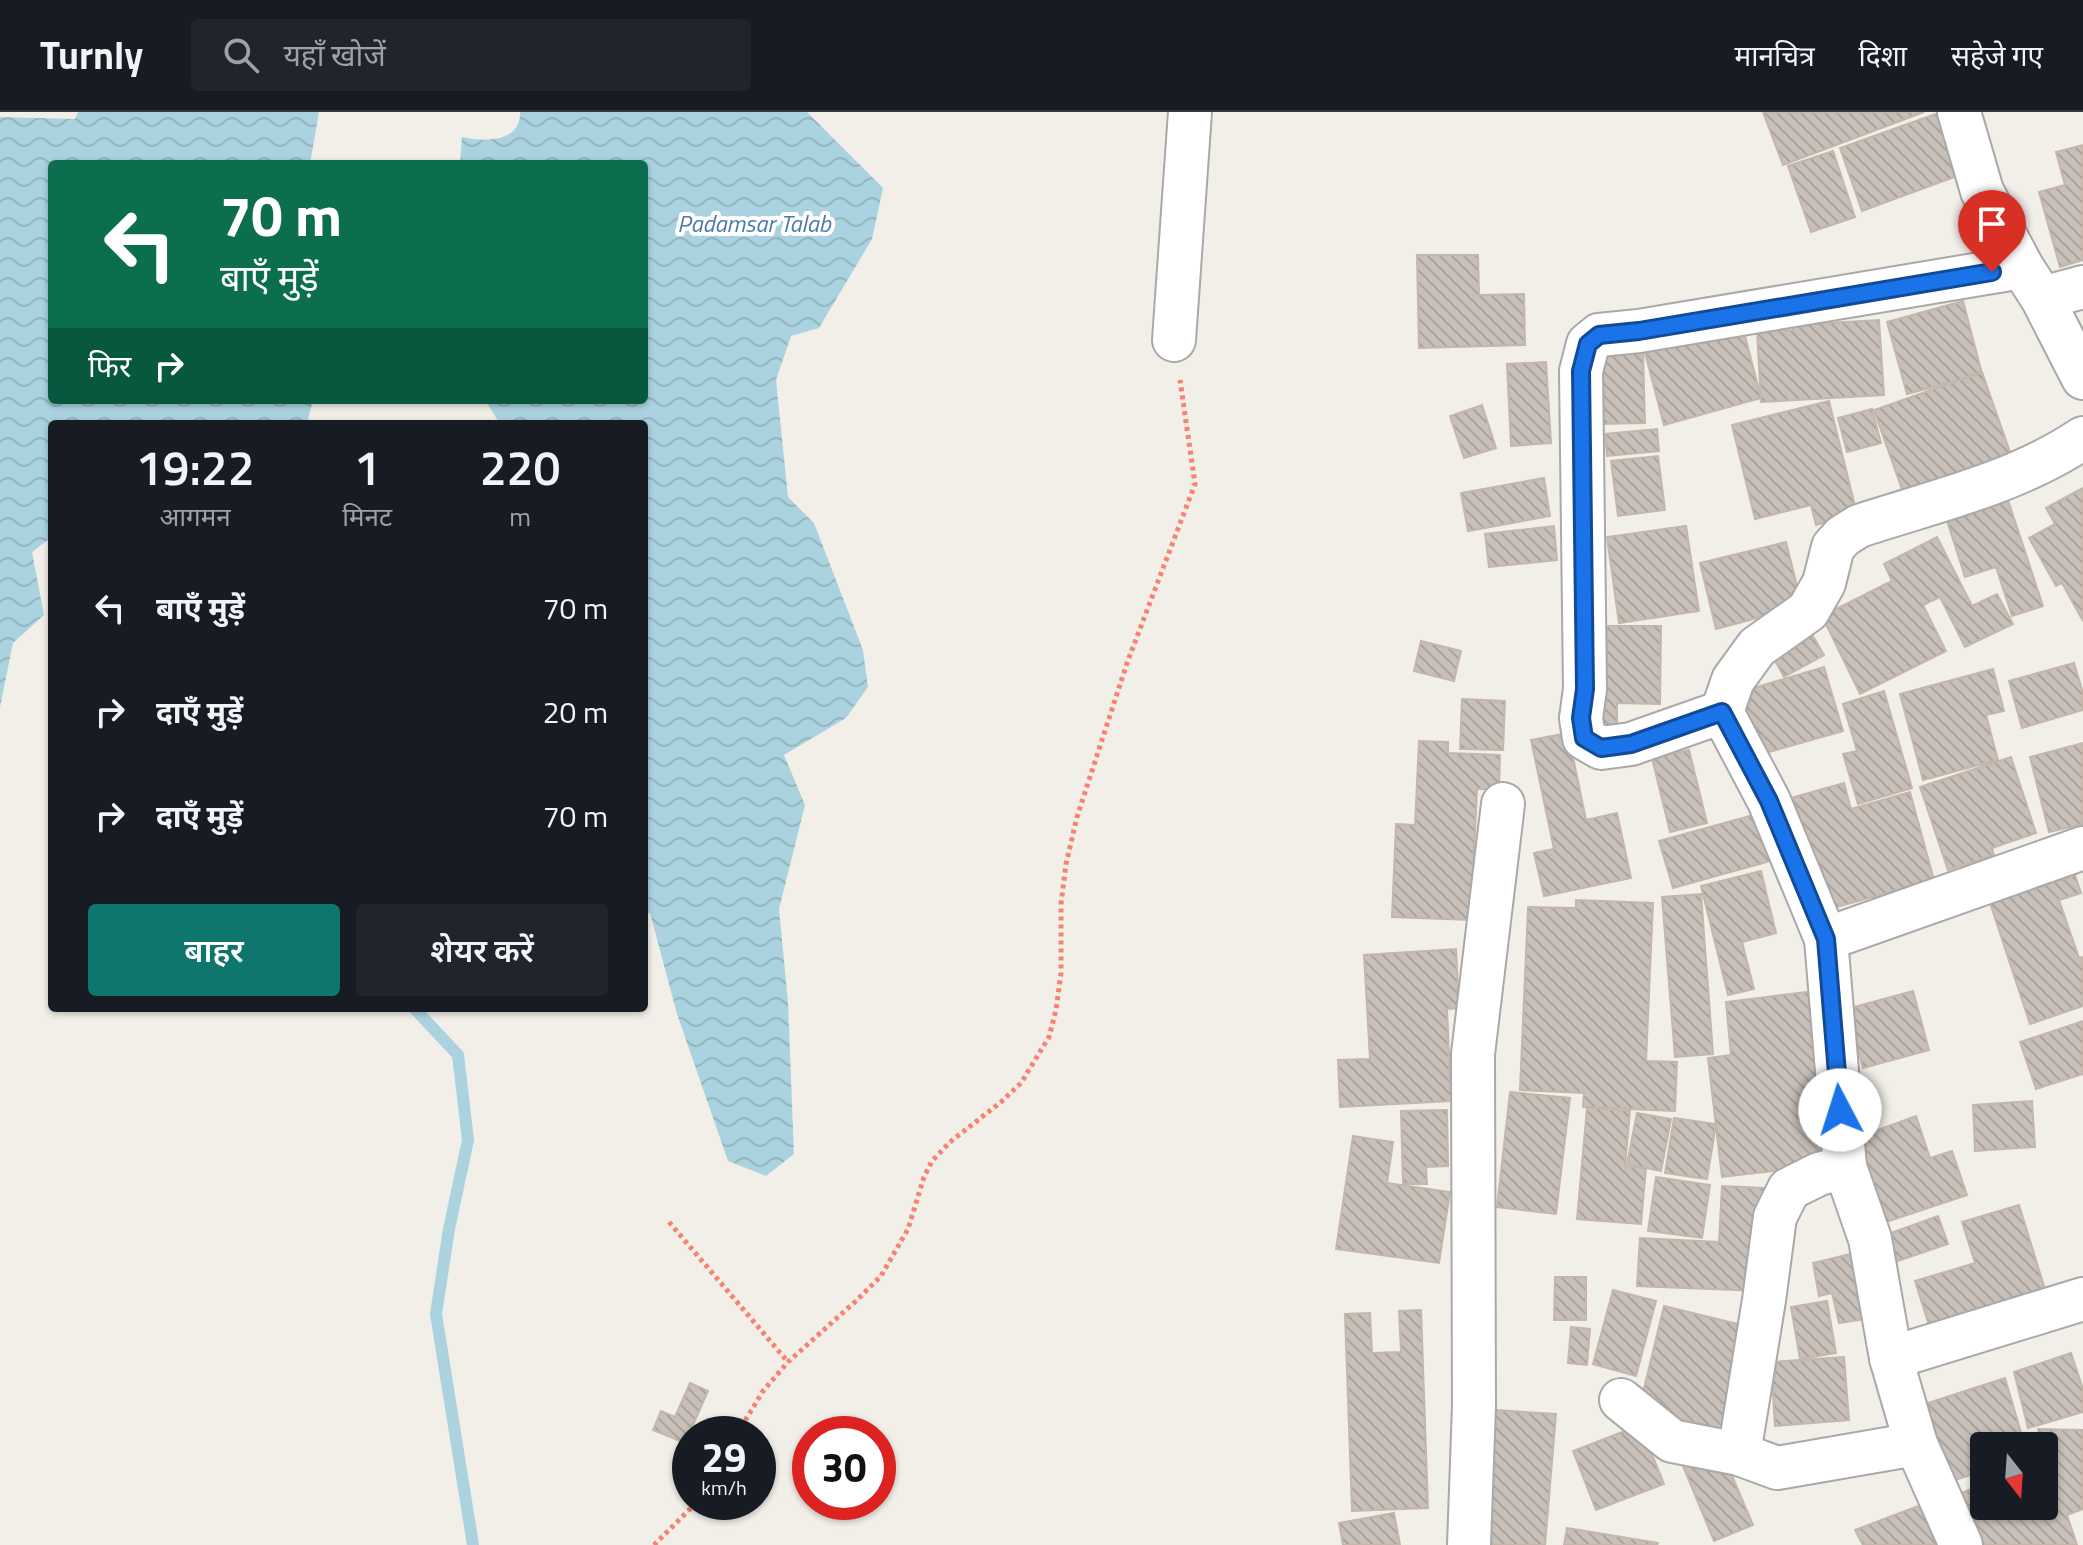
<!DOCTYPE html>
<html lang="hi">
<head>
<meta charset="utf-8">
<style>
	:root { --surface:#171b24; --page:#20242c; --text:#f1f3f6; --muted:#9ea1a6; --line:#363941; --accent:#0f766e }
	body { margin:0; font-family:"Titillium Web","Noto Sans Devanagari",sans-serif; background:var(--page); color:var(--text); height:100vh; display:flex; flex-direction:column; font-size:30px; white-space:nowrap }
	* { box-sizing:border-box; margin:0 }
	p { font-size:26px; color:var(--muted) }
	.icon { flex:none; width:44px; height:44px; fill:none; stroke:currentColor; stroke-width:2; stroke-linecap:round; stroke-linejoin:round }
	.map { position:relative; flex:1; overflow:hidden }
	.sheet { position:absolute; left:48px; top:308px; width:600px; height:592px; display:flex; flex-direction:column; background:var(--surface); border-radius:8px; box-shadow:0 2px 6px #0004 }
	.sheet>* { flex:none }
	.guide { position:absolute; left:48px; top:48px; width:600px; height:244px; border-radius:8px; box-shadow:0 2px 6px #0004; background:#0b6e4f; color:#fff; overflow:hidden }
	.needle { width:52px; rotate:163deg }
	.controls { position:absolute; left:1970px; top:1320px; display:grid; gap:16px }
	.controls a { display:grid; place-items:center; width:88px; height:88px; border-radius:8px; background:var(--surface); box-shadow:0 2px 6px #0004; font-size:40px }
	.speed { position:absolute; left:672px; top:1304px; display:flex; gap:16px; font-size:40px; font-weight:700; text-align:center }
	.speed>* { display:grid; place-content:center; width:104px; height:104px; border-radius:50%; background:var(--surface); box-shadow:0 2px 6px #0004; line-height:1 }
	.speed small { font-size:20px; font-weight:400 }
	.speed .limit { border:12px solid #d22; background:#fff; color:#111 }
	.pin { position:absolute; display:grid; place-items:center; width:68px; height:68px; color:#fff; margin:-82px -34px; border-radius:50% 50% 50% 0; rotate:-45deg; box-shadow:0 0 8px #0007 }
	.pin .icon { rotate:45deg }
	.me { position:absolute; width:88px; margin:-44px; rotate:355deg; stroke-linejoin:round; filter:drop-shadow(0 0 6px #0008) }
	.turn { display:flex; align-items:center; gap:28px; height:168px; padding:0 40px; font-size:36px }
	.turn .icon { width:104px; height:104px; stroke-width:2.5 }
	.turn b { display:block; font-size:56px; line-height:68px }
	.then { display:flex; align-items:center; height:76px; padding:0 40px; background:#0003; gap:16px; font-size:30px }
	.eta { display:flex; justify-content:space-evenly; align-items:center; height:136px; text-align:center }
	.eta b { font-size:48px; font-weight:600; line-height:56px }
	.cta { display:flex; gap:16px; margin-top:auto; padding:16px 40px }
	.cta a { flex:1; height:92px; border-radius:8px; background:var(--accent); color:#fff; font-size:32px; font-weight:600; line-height:92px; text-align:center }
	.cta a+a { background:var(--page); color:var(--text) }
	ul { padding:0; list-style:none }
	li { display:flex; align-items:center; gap:24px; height:104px; padding:0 40px }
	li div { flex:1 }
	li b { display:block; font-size:30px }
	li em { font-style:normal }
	header { display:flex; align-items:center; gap:48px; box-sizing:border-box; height:112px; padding:0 40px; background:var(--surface); border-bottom:2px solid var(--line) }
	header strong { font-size:38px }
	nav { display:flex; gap:44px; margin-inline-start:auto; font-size:28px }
	.search { width:560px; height:72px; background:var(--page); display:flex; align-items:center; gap:20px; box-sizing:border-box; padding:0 28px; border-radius:8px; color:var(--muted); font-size:30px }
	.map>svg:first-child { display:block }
	.water { fill:url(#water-waves) }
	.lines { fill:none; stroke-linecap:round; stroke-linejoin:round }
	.stream { stroke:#aad3df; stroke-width:12 }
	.building { fill:url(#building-back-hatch); stroke:#c4b6ab; stroke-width:2 }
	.minor-casing { stroke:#a9a9a9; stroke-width:46 }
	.path { stroke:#fa8072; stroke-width:5; stroke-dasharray:4 4; stroke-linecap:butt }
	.minor { stroke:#fff; stroke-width:42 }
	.route-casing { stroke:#114b97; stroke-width:20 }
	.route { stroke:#1a73e8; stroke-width:14 }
	.labels { text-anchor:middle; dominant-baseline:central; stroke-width:8; stroke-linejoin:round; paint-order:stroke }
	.water-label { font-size:24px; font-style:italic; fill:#4a7aab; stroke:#fff }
</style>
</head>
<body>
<header>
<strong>Turnly</strong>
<div class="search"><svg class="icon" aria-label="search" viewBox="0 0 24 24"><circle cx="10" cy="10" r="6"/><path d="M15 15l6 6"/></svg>यहाँ खोजें</div>
<nav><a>मानचित्र</a><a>दिशा</a><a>सहेजे गए</a></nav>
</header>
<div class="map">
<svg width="2083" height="1433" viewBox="0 0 2083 1433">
	<defs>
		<pattern id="water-waves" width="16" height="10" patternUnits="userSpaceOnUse" patternTransform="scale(2)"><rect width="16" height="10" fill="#aad3df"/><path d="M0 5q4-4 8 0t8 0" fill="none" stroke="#92b5bf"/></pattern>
		<pattern id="building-back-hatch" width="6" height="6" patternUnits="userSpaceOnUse" patternTransform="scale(2)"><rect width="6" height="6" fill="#c7bfb8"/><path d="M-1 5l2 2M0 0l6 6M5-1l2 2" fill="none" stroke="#aba49e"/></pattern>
	</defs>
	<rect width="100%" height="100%" fill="#f2efe9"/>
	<g class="water">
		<polygon points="78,0 319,0 310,52 52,52 52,288 313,288 307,312 52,312 52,425 32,440 44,503 13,531 0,595 0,5 75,7"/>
		<path d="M 520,0 L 807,0 L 883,76 L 872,127 L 819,216 L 791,224 L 776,268 L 788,385 L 814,411 L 863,538 L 868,575 L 846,606 L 784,643 L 805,693 L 779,797 L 788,890 L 794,1042 L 766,1064 L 728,1049 L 677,902 L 650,801 L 644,801 L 644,312 L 500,312 L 485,288 L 644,288 L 644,52 L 460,52 L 462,25 C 484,30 521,31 520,0 Z"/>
	</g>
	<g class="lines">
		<polyline class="stream" points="414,896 458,943 468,1028 449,1117 436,1202 473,1433"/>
	</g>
	<g class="building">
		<polygon points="1763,0 1924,0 1783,53"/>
		<polygon points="1941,0 1963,62 1862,99 1840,36"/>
		<polygon points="2083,33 2083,148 2060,155 2039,80 2065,73 2056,40"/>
		<polygon points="1833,39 1855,105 1811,120 1788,54"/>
		<polygon points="1417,143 1478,143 1479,183 1524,182 1525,233 1419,236"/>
		<polygon points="1963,189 1982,262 1907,282 1887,210"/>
		<polygon points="1879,208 1884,283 1761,290 1757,219 1793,218 1793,213"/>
		<polygon points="1743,216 1761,286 1664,313 1645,241"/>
		<polygon points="1643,238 1645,311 1599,312 1596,240"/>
		<polygon points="1546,250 1551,331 1511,334 1507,252"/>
		<polygon points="1982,260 2012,346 1904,383 1874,298"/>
		<polygon points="1829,289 1857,402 1816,413 1811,393 1755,407 1732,313"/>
		<polygon points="1482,293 1496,336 1464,346 1450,304"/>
		<polygon points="1872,297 1881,331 1847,340 1838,306"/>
		<polygon points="1657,317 1659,339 1607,344 1605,322"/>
		<polygon points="1658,344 1665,398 1618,404 1611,349"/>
		<polygon points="1544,366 1550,404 1468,419 1461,381"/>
		<polygon points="2004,376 2043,494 2012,504 1996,455 1965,465 1943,396"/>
		<polygon points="2083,376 2083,509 2062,471 2056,474 2029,426 2055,412 2046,396"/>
		<polygon points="1554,414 1557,448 1489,455 1485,422"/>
		<polygon points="1686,414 1699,499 1619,511 1607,425"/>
		<polygon points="1937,425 1972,494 1997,482 2013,512 1965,535 1940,485 1923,493 1946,539 1860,582 1822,504 1892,469 1884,452"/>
		<polygon points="1786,430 1802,494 1716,517 1700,451"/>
		<polygon points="1607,514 1661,514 1660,592 1617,591 1617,624 1595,624 1596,561 1607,561"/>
		<polygon points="1810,519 1824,543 1784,565 1771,541"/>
		<polygon points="1421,529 1461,539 1454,569 1414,559"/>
		<polygon points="2074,551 2083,581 2083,598 2022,616 2009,569"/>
		<polygon points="1824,555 1843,619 1755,644 1737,581"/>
		<polygon points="1993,557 2004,599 1986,603 1998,648 1923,668 1900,582"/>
		<polygon points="1884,579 1912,676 1858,692 1843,642 1857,639 1843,592"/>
		<polygon points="1462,587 1505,589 1503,638 1460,637"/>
		<polygon points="1568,621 1586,708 1617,701 1631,766 1544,784 1534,741 1554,737 1531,628"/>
		<polygon points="1419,629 1448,630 1448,641 1500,643 1499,677 1477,677 1471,808 1392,805 1396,712 1415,713"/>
		<polygon points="2083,631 2083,712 2049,720 2030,645"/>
		<polygon points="1689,638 1707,711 1670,720 1652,646"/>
		<polygon points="2011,645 2036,721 1992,736 1994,743 1948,758 1920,675"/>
		<polygon points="1844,671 1851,697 1910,680 1934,768 1822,799 1791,686"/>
		<polygon points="1757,702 1770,749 1673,776 1659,729"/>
		<polygon points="1761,759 1776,821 1742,830 1754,877 1728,883 1701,774"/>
		<polygon points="2075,763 2081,781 2059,788 2079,846 2083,845 2083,894 2030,912 1990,791"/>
		<polygon points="1701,782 1713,942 1675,945 1662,785"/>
		<polygon points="1576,788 1653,791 1646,949 1677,950 1675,999 1583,995 1584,981 1520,978 1528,795 1576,796"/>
		<polygon points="1456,837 1459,896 1447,897 1451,989 1340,995 1338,948 1370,947 1364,843"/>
		<polygon points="1814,879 1834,1052 1722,1065 1708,946 1731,943 1726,890"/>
		<polygon points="1913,879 1929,938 1863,956 1847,897"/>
		<polygon points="2083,909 2083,962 2036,977 2020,930"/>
		<polygon points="1510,980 1570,986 1556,1102 1497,1095"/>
		<polygon points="2032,989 2035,1035 1975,1039 1973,993"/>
		<polygon points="1587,996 1630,999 1625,1054 1646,1056 1641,1112 1577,1107"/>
		<polygon points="1447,998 1448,1054 1426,1055 1427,1072 1403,1072 1401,999"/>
		<polygon points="1637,1001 1671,1007 1661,1059 1627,1052"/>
		<polygon points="1916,1004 1930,1046 1952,1039 1967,1083 1871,1115 1847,1029"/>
		<polygon points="1674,1006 1716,1012 1707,1067 1665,1061"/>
		<polygon points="1353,1024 1393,1030 1387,1071 1450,1080 1439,1151 1336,1137"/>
		<polygon points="1656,1065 1710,1073 1702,1126 1648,1119"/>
		<polygon points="1722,1074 1764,1076 1759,1179 1637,1174 1640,1126 1719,1130"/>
		<polygon points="2019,1093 2048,1187 1932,1223 1915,1169 1975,1151 1962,1110"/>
		<polygon points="1938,1104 1948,1132 1892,1151 1882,1124"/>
		<polygon points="1863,1139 1878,1205 1839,1211 1832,1181 1819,1184 1813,1151"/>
		<polygon points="1555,1165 1586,1165 1586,1208 1554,1208"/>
		<polygon points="1613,1178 1656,1189 1636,1264 1593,1252"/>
		<polygon points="1827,1189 1836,1241 1800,1247 1791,1195"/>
		<polygon points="1664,1194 1750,1215 1725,1318 1639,1297"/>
		<polygon points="1421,1198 1428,1396 1352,1399 1345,1202 1370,1201 1372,1241 1401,1240 1399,1199"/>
		<polygon points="1571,1215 1590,1217 1587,1253 1568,1251"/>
		<polygon points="2071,1241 2083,1277 2083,1300 2028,1316 2014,1260"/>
		<polygon points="1844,1245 1849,1308 1775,1314 1771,1250"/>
		<polygon points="2005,1266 2025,1334 1984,1334 1984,1359 1948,1370 1925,1292"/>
		<polygon points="690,1271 708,1279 685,1331 653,1318 661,1299 675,1305"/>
		<polygon points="1495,1298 1556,1302 1545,1433 1485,1433"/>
		<polygon points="1640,1313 1664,1372 1596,1398 1573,1339"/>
		<polygon points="2038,1317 2083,1318 2083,1397 2067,1403 2077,1433 1981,1433 1961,1381 1984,1372 1984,1394 2044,1394 2044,1349 2049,1347"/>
		<polygon points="1721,1338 1753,1413 1714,1429 1683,1354"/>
		<polygon points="1934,1388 1953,1433 1863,1433 1855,1418"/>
		<polygon points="1394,1401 1400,1433 1343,1433 1339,1411"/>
		<polygon points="1567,1416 1658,1431 1657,1433 1564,1433"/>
	</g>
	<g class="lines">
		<defs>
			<g id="minor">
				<polyline points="1959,0 1982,79 2022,155 2042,186 2083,266"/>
				<polyline points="2042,186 2083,175"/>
				<polyline points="1174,228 1190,0"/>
				<polyline points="1722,600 1631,632 1601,636 1584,626 1581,606 1585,577 1581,259 1588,232 1599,223 1639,219 2022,155"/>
				<path d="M 1826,827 L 1769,689 L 1722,600 L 1733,568 L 1757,535 L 1808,499 L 1824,471 L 1833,435 L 1843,424 L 1859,414 C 1935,389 2016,371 2083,326"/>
				<polyline points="1891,1246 2083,1187"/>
				<polyline points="1621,1288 1672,1329 1739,1342 1777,1356 1916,1332"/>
				<polyline points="1739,1342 1764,1188 1775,1105 1789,1077 1819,1062 1845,1055"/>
				<polyline points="1469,1433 1474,1294 1473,942 1503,692"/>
				<polyline points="1961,1433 1916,1332 1891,1246 1870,1127 1845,1055 1826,827 2083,736"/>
			</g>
		</defs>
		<use href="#minor" class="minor-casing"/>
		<g class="path">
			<polyline points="669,1110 788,1250"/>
			<polyline points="737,1322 763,1279 788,1250 857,1188 881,1164 908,1117 924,1065 932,1049 950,1030 1001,990 1021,971 1049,925 1056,898 1061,861 1061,792 1066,752 1077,705 1127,551 1195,372 1180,268"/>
			<polyline points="654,1433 697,1390"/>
		</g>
		<use href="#minor" class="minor"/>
	</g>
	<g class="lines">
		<defs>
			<polyline id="route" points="1840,998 1826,827 1769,689 1722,600 1631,632 1601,636 1584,626 1581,606 1585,577 1581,259 1588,232 1599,223 1639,219 1992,160"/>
		</defs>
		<use href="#route" class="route-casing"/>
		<use href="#route" class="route"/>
	</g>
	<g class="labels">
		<g class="water-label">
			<text x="754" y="111">Padamsar Talab</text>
		</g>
	</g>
</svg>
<div class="controls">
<a><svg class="needle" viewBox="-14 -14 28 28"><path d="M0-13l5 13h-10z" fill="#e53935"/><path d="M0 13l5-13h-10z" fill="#9ea1a6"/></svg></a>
</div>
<div class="speed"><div>29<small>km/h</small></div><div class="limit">30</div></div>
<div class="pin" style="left:1992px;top:160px;background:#d93025"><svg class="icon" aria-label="arrive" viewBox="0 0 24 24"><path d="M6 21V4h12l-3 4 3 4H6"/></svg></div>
<svg class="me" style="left:1840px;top:998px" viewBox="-20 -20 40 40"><circle r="19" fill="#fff"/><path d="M0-13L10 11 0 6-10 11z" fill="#1a73e8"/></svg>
<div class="guide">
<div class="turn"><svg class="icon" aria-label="left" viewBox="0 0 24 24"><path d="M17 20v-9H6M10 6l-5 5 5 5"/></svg><div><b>70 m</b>बाएँ मुड़ें</div></div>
<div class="then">फिर<svg class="icon" aria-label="right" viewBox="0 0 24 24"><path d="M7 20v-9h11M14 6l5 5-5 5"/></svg></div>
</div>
<section class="sheet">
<div class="eta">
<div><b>19:22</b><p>आगमन</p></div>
<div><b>1</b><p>मिनट</p></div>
<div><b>220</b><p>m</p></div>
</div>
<ul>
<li><svg class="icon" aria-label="left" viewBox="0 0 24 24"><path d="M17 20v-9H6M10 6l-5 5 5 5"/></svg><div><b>बाएँ मुड़ें</b></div><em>70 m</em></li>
<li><svg class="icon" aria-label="right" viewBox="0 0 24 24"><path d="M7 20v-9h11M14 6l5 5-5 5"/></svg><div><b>दाएँ मुड़ें</b></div><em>20 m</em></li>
<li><svg class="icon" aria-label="right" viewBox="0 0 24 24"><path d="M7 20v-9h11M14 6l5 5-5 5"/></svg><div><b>दाएँ मुड़ें</b></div><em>70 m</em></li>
</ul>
<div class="cta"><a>बाहर</a><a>शेयर करें</a></div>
</section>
</div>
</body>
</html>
